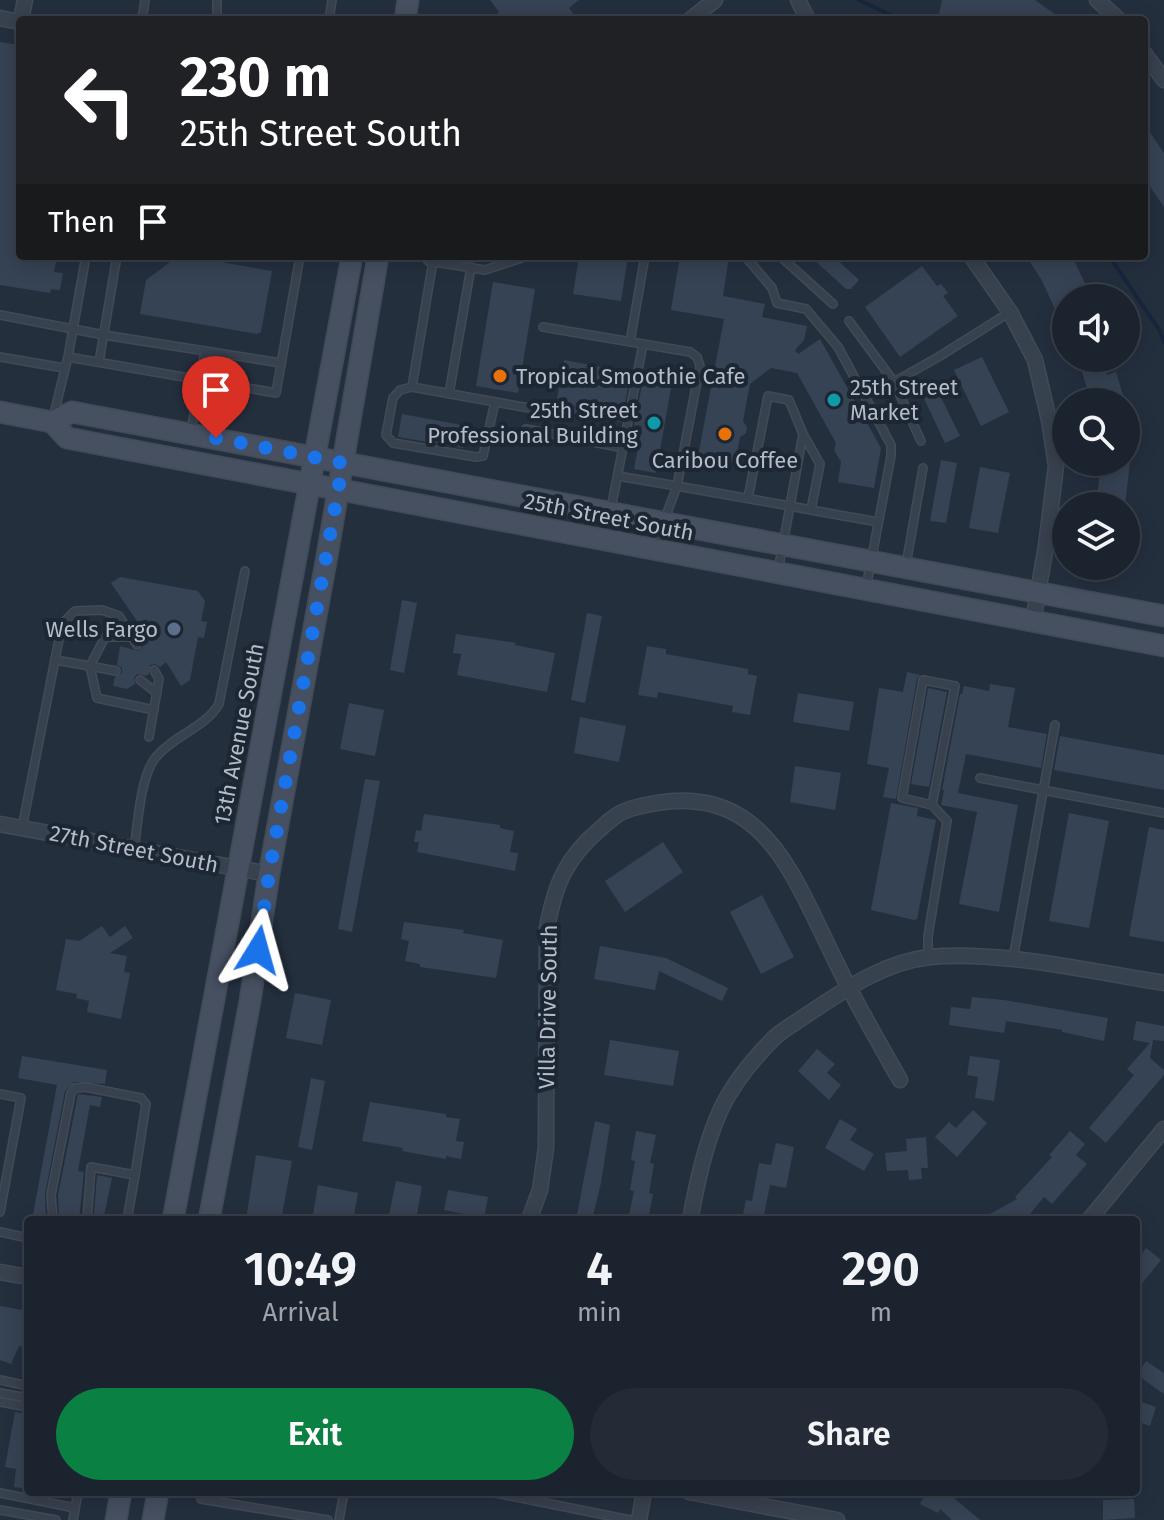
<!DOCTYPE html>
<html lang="en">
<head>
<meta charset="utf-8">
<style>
	:root { --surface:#1b232e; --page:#242b36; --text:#f1f3f6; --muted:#a0a4aa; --line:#39404a; --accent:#0b8043 }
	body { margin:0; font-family:"Fira Sans",sans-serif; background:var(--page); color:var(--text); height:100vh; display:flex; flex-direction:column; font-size:30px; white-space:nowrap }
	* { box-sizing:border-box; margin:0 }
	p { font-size:26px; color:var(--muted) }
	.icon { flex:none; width:44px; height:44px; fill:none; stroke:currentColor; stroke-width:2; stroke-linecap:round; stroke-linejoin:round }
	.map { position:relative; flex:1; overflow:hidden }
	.details { position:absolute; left:24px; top:1216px; width:1116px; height:280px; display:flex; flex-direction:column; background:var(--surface); border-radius:8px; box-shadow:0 4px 20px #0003,0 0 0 2px var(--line) }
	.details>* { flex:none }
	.top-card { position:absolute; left:16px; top:16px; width:1132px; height:244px; border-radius:8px; box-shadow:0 4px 20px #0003,0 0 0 2px var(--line); background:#202124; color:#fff; overflow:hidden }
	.fabs { position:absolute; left:1052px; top:284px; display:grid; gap:16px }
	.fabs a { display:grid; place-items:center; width:88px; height:88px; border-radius:50%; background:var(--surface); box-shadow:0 4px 20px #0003,0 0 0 2px var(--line); font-size:40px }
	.pin { position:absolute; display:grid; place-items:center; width:68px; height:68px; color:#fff; margin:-82px -34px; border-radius:50% 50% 50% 0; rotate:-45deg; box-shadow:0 0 8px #0007 }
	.pin .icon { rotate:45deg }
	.me { position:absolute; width:88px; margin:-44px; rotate:8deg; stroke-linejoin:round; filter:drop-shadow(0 0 6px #0008) }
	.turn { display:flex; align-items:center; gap:28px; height:168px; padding:0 32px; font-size:36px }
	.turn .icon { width:104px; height:104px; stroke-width:2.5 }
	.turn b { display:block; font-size:56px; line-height:68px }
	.then { display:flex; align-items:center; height:76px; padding:0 32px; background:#0003; gap:16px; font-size:30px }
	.eta { display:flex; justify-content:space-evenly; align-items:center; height:136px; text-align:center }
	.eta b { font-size:48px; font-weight:600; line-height:56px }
	.cta { display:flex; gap:16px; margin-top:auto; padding:16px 32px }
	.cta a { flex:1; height:92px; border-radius:48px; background:var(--accent); color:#fff; font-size:32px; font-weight:600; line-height:92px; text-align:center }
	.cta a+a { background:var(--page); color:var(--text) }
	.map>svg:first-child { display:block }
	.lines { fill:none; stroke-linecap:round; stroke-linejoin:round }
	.stream { stroke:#17263c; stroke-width:4 }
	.building { fill:#364354 }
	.service-casing { stroke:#414a57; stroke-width:10 }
	.minor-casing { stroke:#414a57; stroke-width:17 }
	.secondary-casing { stroke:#414a57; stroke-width:23 }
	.service { stroke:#38414e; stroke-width:7 }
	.minor { stroke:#38414e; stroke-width:14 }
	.secondary { stroke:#465061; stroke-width:20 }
	.route { stroke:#1a73e8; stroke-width:14; stroke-dasharray:0 25.2 }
	.food-dot { fill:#e8710a; stroke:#1d2633; stroke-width:3 }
	.culture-dot { fill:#0f9aa8; stroke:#1d2633; stroke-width:3 }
	.service-dot { fill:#5c6f8a; stroke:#1d2633; stroke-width:3 }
	.labels { text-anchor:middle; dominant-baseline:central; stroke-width:8; stroke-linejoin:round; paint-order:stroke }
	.poi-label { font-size:22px; fill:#b4bcc9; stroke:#1d2633; text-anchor:start }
	.street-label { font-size:22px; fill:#b4bcc9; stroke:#1d2633 }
</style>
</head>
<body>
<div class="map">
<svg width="1164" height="1520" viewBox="0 0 1164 1520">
	<rect width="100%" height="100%" fill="#242f3e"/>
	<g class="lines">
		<g class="stream">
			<polyline points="859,0 901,20"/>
			<polyline points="1109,256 1160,331 1164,342"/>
		</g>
	</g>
	<g class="building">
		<polygon points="490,0 579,0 569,8 578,20 489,20 499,12"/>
		<polygon points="942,0 1035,0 1063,20 948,20 938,18"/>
		<polygon points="0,42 20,45 20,256 57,256 54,272 63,273 60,290 51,289 50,293 0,285"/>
		<polygon points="1144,124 1164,153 1164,207 1144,178"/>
		<polygon points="166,256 187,256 272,271 261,332 257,334 140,314 146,280 170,262"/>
		<polygon points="579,256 628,256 621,301 573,294"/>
		<polygon points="680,256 729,256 723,296 765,304 762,317 807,326 804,340 795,350 798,354 820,339 881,448 874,488 838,482 841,462 834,450 836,443 797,373 771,368 750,384 743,421 747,427 746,433 740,437 735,463 698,456 724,319 671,310"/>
		<polygon points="810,256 833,256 859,280 851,289 846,289"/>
		<polygon points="1026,256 1072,256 1092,298 1066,298 1066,332 1041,279"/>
		<polygon points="922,266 937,286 941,284 948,293 943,296 958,316 900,357 865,307"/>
		<polygon points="493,282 535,289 518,393 476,386"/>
		<polygon points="982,357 1009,412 981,426 954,370"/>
		<polygon points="1078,358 1102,358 1107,375 1116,372 1123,395 1091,402"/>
		<polygon points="564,360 631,373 621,422 555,410"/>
		<polygon points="652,374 673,377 656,473 634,469 642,426 634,425 644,375 651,377"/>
		<polygon points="933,381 960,436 945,443 919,388"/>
		<polygon points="402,414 467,426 463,448 398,437"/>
		<polygon points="941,460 957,463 946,523 930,521"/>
		<polygon points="1101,462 1130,462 1125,506 1096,506"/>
		<polygon points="980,467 1010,473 998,533 969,528"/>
		<polygon points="120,577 198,591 205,601 201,621 207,622 204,638 198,637 190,680 181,686 166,662 160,667 155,664 150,665 149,674 146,676 137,674 134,678 135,684 127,689 113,686 115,677 122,673 122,668 117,665 120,646 138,651 143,647 142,641 148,637 111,583"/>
		<polygon points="402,600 417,603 404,673 390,670"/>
		<polygon points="587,613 602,616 585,703 571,700"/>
		<polygon points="456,634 516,643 515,645 555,653 547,692 457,675 461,654 453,653"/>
		<polygon points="647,646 666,649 666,654 748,669 748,674 757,676 750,715 732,712 733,706 658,692 657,698 638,695"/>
		<polygon points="907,672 920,675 917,679 896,799 883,797 889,768 867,764 879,688 903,692"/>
		<polygon points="990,684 1015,688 1008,727 1047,734 1041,768 966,754 958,793 1018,805 999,912 959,904 977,812 941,805 944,790 942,790 960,694 962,694 964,686 989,691"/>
		<polygon points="928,688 947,692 929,787 911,784"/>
		<polygon points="798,693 854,702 849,731 793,722"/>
		<polygon points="349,703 384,710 375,756 340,749"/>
		<polygon points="580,717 626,726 619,762 574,753"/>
		<polygon points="1060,736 1164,755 1164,790 1054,770"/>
		<polygon points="795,766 841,773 835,810 790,802"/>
		<polygon points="365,779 380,781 352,932 338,929"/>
		<polygon points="891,803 918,808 917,816 936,820 917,919 914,920 871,910"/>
		<polygon points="1069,813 1109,821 1089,928 1049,921"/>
		<polygon points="424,814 500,825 500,828 514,831 510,852 518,853 515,871 417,852 419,842 414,842 416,830 421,831"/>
		<polygon points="1149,827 1164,830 1164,942 1129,936"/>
		<polygon points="663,842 683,872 625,912 605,881"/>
		<polygon points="762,895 794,957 761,974 730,912"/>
		<polygon points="404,922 464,930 463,933 503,940 496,978 420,967 420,964 405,961 409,941 401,939"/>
		<polygon points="102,926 110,937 125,926 133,938 110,953 127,956 124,972 130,973 121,1019 87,1012 89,1001 76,998 77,994 56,990 66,939 79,941"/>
		<polygon points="600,946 666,958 728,988 722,1001 659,971 655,990 594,979"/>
		<polygon points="295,993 331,1000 322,1045 286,1038"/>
		<polygon points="972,997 1004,1000 1108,1018 1104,1041 1062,1032 1062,1030 1006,1021 1004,1033 949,1025 951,1007 970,1009"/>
		<polygon points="1136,1021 1164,1026 1164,1041 1153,1040 1150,1058 1164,1070 1164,1075 1106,1143 1089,1128 1134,1075 1127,1069 1150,1043 1133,1040"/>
		<polygon points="610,1040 679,1051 673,1086 604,1075"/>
		<polygon points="817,1049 835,1064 827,1073 841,1085 829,1100 798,1071"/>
		<polygon points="22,1056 107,1070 105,1084 74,1082 65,1091 45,1194 46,1220 32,1220 57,1085 18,1078"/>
		<polygon points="970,1056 1000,1060 994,1101 975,1098 978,1077 967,1075"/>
		<polygon points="311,1078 325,1081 312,1150 298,1147"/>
		<polygon points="78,1094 102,1097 100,1107 90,1105 78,1171 84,1172 79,1220 59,1220 58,1195"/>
		<polygon points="370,1102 446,1114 446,1117 460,1119 456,1141 464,1142 461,1159 446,1156 446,1159 402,1151 403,1148 362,1141"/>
		<polygon points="973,1110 987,1123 957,1157 935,1137 949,1122 956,1128"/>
		<polygon points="840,1119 857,1129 850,1140 874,1154 864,1171 825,1148"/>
		<polygon points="595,1121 610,1125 601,1183 592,1220 576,1220"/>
		<polygon points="636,1131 656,1135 650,1163 654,1164 649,1193 653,1194 648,1220 628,1220 634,1191 630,1190 635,1161 631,1160"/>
		<polygon points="1070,1131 1085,1144 1076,1155 1087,1164 1052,1204 1044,1197 1025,1220 979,1220 1017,1199 1015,1197 1052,1157 1049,1155"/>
		<polygon points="926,1137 928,1168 921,1168 922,1179 909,1180 908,1170 887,1171 885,1153 907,1151 906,1139"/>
		<polygon points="776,1143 794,1147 786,1188 770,1185 763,1220 742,1220 746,1200 752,1201 759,1163 771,1165"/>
		<polygon points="256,1155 292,1161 281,1220 246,1220"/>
		<polygon points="97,1175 112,1178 104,1216 94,1214"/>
		<polygon points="396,1181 422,1186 416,1220 388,1220"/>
		<polygon points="318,1185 358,1193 353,1220 312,1220"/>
		<polygon points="448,1190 488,1197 484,1218 444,1210"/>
		<polygon points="1146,1248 1161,1260 1136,1291 1136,1261"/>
		<polygon points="0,1306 28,1311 28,1348 19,1346 11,1364 0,1360"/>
		<polygon points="1146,1361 1164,1373 1164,1394 1137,1375"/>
		<polygon points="1136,1400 1156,1407 1150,1426 1136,1421"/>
		<polygon points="15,1412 28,1414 28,1489 14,1487 16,1469 5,1467"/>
		<polygon points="926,1492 947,1492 980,1520 952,1520 940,1509 938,1513 920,1504"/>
		<polygon points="1134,1499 1135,1518 1103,1520 1103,1500"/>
	</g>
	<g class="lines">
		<defs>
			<g id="service">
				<polyline points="217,0 217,19"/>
				<polyline points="142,20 145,0"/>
				<polyline points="329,20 332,0"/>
				<polyline points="424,256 428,261 485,270 528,256"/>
				<polyline points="745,256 772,288 777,303 806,309 838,347 891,445 891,456 866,588"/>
				<polyline points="780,256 833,304"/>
				<polyline points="433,261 412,387 529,408"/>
				<polyline points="0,315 104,335 281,363"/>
				<polyline points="849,321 894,382 940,356 1010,312"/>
				<polyline points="543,327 690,352 697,357 700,366 677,486 618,476"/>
				<polyline points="630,342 645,256"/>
				<polyline points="0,357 64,368"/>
				<polyline points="68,357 276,393 300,256"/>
				<polyline points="99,362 117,256"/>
				<polyline points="894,382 921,441"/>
				<polyline points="412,387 400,390 393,398 386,435 393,443 476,457 483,456 495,402"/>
				<polyline points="449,394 471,267"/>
				<polyline points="53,418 68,357 86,256"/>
				<polyline points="526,429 624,448"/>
				<polyline points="191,431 205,351"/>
				<polyline points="748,498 768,396 789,400 803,434 790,506 811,510 820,464 803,434"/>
				<polyline points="611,509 643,344"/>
				<polyline points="811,510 878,522"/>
				<polyline points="658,550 664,521 677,486 790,506 778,571"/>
				<polyline points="906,565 923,468"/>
				<polyline points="55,660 90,666 97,698 154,710"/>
				<polyline points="116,671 90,666 105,637 132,637"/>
				<polyline points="140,680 157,693"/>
				<polyline points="149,737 159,679 154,670"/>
				<polyline points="980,778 1164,813"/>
				<polyline points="22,828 62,624 75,611 102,610 119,616 137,645"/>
				<path d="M 134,849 C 138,824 140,776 156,757 C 174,735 205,728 219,704 L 245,571"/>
				<polyline points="928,957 928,936 947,821 932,805 955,686 923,680 902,798 932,805"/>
				<polyline points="1013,959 1055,725"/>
				<polyline points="0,1094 21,1098 0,1212"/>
				<polyline points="53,1220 51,1195 71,1093 75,1088 85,1087 141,1098 146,1104 135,1175"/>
				<polyline points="87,1220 91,1167 135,1175 127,1220"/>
				<polyline points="0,1232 28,1238"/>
				<polyline points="0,1380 28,1386"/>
				<polyline points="0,1393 28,1398"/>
				<polyline points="0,1402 28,1407"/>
				<polyline points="491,1492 630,1520"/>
				<polyline points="0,1493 75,1508"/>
				<polyline points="201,1499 328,1520"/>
				<polyline points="0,1510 56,1520"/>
				<polyline points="73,1520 78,1492"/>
				<polyline points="339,1520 344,1492"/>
			</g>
			<g id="minor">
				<polyline points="798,0 808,20"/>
				<polyline points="1097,0 1119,20"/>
				<polyline points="0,18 20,22"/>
				<polyline points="21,20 25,0"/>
				<polyline points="690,20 715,0"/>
				<polyline points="1144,53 1164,80"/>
				<polyline points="971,256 1010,312 1035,360 1049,420 1056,466 1046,546 1033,621"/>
				<polyline points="0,824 269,874"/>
				<path d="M 529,1220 L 540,1190 L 546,1148 L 547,928 C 555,884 566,858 600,829 C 609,821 617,813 630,809 C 760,772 789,867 836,962 C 855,1002 878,1041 900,1080"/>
				<path d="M 690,1220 C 697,1183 705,1144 721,1109 C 733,1084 755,1057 775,1037 C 784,1029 795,1023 805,1016 C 843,991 883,962 930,957 C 1000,950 1093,972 1164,983"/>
				<polyline points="1089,1220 1164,1129"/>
				<polyline points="0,1272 28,1277"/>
				<polyline points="689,1492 837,1520"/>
				<polyline points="639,1520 644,1492"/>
			</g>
			<g id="secondary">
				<polyline points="405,20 408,0"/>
				<polyline points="0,412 52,422 72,412 1164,616"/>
				<polyline points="52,422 67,438 1164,646"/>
				<polyline points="173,1220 352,256"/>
				<polyline points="209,1220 250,1001 269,874 327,556 378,256"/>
				<polyline points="116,1520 121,1492"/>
				<polyline points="153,1520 158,1492"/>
			</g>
		</defs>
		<use href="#service" class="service-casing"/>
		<use href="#minor" class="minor-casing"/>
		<use href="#secondary" class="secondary-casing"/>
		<use href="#service" class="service"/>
		<use href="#minor" class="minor"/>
		<use href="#secondary" class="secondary"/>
	</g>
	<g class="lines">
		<polyline class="route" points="216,438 343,463 269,874 258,950"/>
	</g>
	<g class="food-dot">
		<circle cx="500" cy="376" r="8"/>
		<circle cx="725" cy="434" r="8"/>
	</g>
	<g class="culture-dot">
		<circle cx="834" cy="400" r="8"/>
		<circle cx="654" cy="423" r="8"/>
	</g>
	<circle class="service-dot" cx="174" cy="629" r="8"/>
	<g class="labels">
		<g class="poi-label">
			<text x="516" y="376">Tropical Smoothie Cafe</text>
			<text x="850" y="387">25th Street<tspan x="850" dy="25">Market</tspan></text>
			<text x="638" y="410" text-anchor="end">25th Street<tspan x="638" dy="25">Professional Building</tspan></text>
			<text x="725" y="460" text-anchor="middle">Caribou Coffee</text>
			<text x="158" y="629" text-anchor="end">Wells Fargo</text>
		</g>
		<g class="street-label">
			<text transform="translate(609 517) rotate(11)">25th Street South</text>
			<text transform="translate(239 734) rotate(-79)">13th Avenue South</text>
			<text transform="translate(134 849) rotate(11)">27th Street South</text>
			<text transform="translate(548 1007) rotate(-89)">Villa Drive South</text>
		</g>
	</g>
</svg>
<div class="fabs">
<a><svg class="icon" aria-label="sound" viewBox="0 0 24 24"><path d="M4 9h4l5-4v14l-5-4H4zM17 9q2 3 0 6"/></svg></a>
<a><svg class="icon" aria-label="search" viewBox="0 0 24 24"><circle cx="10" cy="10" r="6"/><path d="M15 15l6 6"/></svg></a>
<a><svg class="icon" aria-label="layers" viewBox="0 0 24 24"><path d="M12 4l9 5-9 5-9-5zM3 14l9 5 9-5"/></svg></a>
</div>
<div class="pin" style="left:216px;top:438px;background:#d93025"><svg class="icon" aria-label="arrive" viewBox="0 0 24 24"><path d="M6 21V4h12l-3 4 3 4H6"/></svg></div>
<svg class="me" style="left:258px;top:950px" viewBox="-20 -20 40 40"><path d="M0-17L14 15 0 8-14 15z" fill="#1a73e8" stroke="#fff" stroke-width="4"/></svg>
<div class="top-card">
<div class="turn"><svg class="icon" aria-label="left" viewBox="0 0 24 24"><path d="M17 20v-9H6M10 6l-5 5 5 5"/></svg><div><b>230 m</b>25th Street South</div></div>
<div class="then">Then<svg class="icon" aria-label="arrive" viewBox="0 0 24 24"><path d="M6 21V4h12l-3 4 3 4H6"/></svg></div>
</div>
<section class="details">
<div class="eta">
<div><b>10:49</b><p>Arrival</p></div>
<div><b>4</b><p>min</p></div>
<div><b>290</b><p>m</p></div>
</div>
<div class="cta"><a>Exit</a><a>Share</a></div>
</section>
</div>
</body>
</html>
